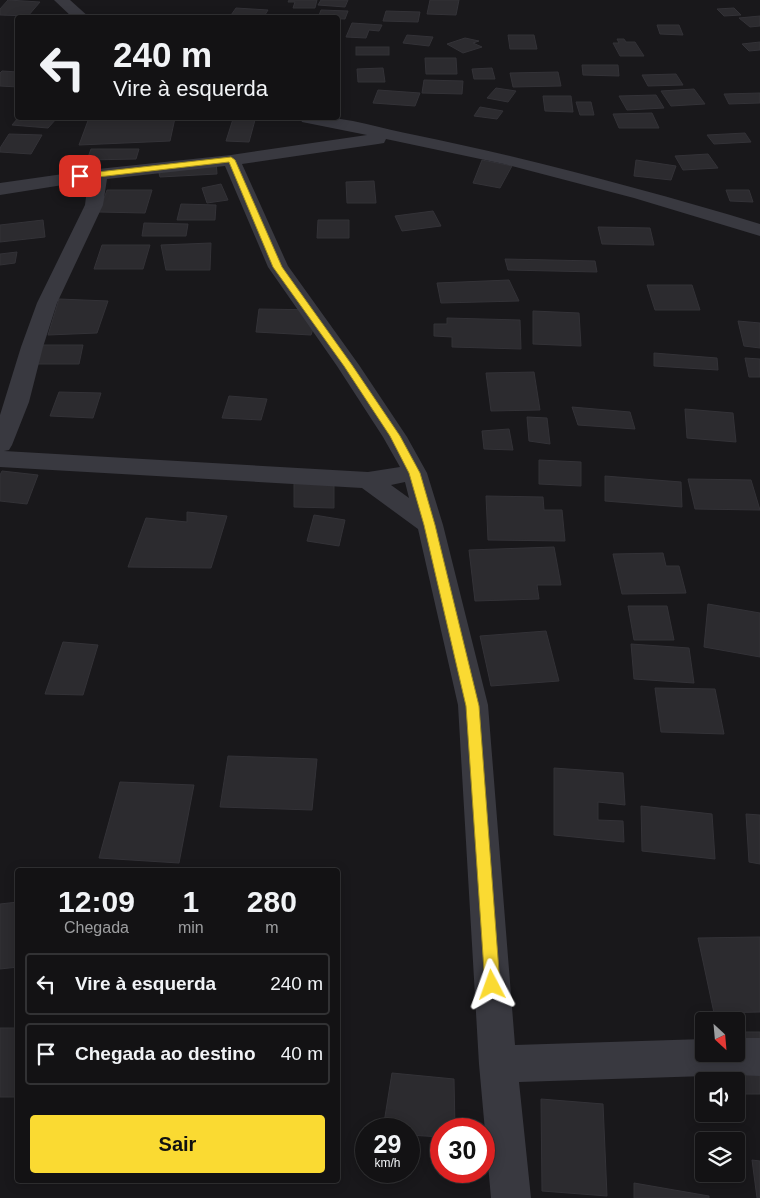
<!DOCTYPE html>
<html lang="pt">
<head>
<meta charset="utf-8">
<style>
	:root { --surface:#131214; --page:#1c1b1d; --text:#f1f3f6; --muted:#9d9ea0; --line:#323234; --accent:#fada32 }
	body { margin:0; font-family:Helvetica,sans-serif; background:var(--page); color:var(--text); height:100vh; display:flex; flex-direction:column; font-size:19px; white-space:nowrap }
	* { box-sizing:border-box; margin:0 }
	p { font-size:16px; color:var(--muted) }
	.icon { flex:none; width:28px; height:28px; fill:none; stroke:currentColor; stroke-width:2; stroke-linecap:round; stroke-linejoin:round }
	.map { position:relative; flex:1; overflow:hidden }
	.sheet { position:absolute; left:15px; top:868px; width:325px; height:315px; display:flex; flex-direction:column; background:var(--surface); border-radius:5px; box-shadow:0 2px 12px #0003,0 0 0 1px var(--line) }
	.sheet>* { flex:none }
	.banner { position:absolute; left:15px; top:15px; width:325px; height:105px; border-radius:5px; box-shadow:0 2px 12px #0003,0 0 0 1px var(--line); background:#131214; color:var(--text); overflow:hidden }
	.needle { width:32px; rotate:154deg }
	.fabs { position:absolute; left:695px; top:1012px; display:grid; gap:10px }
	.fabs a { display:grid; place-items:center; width:50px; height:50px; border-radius:5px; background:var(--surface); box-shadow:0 2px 12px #0003,0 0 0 1px var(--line); font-size:25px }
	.speed { position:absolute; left:355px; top:1118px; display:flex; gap:10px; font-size:25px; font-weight:700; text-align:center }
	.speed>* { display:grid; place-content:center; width:65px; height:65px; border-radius:50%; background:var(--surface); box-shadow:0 2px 12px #0003,0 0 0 1px var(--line); line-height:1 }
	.speed small { font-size:12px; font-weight:400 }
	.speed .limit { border:8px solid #d22; background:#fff; color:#111 }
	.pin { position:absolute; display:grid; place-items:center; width:42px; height:42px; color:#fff; margin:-21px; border-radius:10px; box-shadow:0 2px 8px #0006 }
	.me { position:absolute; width:55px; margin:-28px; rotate:356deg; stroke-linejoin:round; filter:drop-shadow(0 0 4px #0008) }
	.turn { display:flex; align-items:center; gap:18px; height:105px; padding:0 15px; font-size:22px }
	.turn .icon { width:65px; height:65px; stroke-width:2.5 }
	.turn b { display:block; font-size:35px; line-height:42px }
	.eta { display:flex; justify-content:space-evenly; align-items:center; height:85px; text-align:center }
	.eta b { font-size:30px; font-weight:800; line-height:35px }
	.action { display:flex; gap:10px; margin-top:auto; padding:10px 15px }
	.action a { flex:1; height:58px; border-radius:5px; background:var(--accent); color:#111; font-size:20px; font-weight:800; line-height:58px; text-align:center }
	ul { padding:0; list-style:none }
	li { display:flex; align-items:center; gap:15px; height:62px; margin:0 10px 8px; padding:0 5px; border:2px solid var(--line); border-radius:5px }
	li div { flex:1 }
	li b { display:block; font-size:19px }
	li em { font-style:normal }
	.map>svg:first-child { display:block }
	.building { fill:#2c2b2f; stroke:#333237 }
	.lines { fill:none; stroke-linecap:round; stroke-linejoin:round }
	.minor { fill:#393940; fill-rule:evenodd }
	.route { fill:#fada32; stroke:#a28e20 }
</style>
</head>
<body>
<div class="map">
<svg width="760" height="1198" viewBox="0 0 760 1198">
	<rect width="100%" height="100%" fill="#19181b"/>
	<g class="building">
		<polygon points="8,0 40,2 28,16 0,15 0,9"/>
		<polygon points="289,0 317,0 315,8 293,8 295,2 288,2"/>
		<polygon points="321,0 348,0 345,7 318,5"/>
		<polygon points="430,0 459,0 456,15 427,14"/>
		<polygon points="236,8 268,10 263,18 229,18"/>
		<polygon points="734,8 741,15 724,16 717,9"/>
		<polygon points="321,10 348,11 345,19 318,18"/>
		<polygon points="386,11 420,12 418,22 383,21"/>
		<polygon points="760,16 760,26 750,27 739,18"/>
		<polygon points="352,23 382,25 379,31 369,30 366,38 346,37"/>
		<polygon points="657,25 679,25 683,35 660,34"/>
		<polygon points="407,35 433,37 429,46 403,43"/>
		<polygon points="508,35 534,35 537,49 510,49"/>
		<polygon points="465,38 479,41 473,43 482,47 463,53 447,44"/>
		<polygon points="617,39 624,39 626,42 635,42 644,56 620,56 613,43 619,43"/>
		<polygon points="760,42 760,50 749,51 742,44"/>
		<rect x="356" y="47" width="33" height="8"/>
		<polygon points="425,58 456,58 457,74 426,74"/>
		<polygon points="582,65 618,65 619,76 583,75"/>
		<polygon points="383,68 385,82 358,82 357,69"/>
		<polygon points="492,68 495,79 474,79 472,69"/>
		<polygon points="2,71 18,72 18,87 0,86 0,73"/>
		<polygon points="558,72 561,86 513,87 510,73"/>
		<polygon points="676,74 683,85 648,86 642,75"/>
		<polygon points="424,80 463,81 462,94 422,93"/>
		<polygon points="496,88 516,91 508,102 487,98"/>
		<polygon points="694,89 705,104 671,106 661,91"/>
		<polygon points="378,90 420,93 415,106 373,103"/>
		<polygon points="760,93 760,103 729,104 724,94"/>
		<polygon points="656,95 664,108 627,110 619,96"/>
		<polygon points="543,96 571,96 573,112 545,111"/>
		<polygon points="576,102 591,102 594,115 580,115"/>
		<polygon points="480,107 503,111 497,119 474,116"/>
		<polygon points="652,113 659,128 619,128 613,114"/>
		<polygon points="18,118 57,118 48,128 12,125"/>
		<polygon points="89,118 175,118 170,141 79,145"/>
		<polygon points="233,119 255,120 249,142 226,141"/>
		<polygon points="745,133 751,142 714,144 707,135"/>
		<polygon points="9,134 42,135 31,154 0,152 0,148"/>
		<polygon points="91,149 139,149 136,159 87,160"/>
		<polygon points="708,154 718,168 683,170 675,156"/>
		<polygon points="216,160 217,174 160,177 157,165"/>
		<polygon points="482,160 512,166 500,188 473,183"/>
		<polygon points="636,160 676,166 671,180 634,176"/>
		<polygon points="374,181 376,203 347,203 346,182"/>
		<polygon points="221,184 228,200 207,203 202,188"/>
		<polygon points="107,190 152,190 145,213 99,212"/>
		<polygon points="726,190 749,190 753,202 730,201"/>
		<polygon points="181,204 216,205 215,220 177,220"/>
		<polygon points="433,211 441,226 402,231 395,216"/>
		<polygon points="43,220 45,237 0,242 0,225"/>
		<polygon points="318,220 349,220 349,238 317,238"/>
		<polygon points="144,223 188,224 186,236 142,236"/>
		<polygon points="598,227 650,228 654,245 602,244"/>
		<polygon points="211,243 210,270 166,270 161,245"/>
		<polygon points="102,245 150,245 143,269 94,269"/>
		<polygon points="17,252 15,263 0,265 0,254"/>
		<polygon points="505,259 595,261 597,272 508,270"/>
		<polygon points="509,280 519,301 441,303 437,283"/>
		<polygon points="647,285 692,285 700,310 655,310"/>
		<polygon points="59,299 108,301 97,333 48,335"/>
		<polygon points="259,309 319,310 311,335 256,332"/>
		<polygon points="533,311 579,313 581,346 533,344"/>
		<polygon points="447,318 520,320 521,349 452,347 452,337 434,336 434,324 447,324"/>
		<polygon points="738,321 760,323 760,348 744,346"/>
		<polygon points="38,345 83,345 79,364 33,364"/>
		<polygon points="654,353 717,358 718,370 654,366"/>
		<polygon points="745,358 760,359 760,377 749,377"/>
		<polygon points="534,372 540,410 491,411 486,373"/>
		<polygon points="59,392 101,393 93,418 50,416"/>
		<polygon points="229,396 267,399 261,420 222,418"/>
		<polygon points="572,407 630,412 635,429 578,425"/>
		<polygon points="685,409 733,413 736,442 687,438"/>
		<polygon points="527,417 547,418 550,444 529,441"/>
		<polygon points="509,429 513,450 484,449 482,431"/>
		<polygon points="539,460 581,462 581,486 539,484"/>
		<polygon points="2,471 38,475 27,504 0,501 0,475"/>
		<polygon points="605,476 681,482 682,507 605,501"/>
		<polygon points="688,479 751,480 760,510 695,509"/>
		<polygon points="294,483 334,484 334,508 294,507"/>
		<polygon points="486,496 543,497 544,510 562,510 565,541 488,540"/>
		<polygon points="187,512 227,516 211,568 128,567 146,518 187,522"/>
		<polygon points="314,515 345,520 339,546 307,541"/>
		<polygon points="554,547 561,585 537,585 539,599 475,601 469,550"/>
		<polygon points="663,553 666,566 679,566 686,593 622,594 613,554"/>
		<polygon points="708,604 760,613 760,657 704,647"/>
		<polygon points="628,606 667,606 674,640 634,640"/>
		<polygon points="546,631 559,681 491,686 480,636"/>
		<polygon points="63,642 98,645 83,695 45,694"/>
		<polygon points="631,644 689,648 694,683 634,679"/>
		<polygon points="655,688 715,689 724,734 661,732"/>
		<polygon points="228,756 317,759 312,810 220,807"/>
		<polygon points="554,768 623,773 625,805 598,802 598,820 623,821 624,842 554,835"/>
		<polygon points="120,782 194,785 179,863 99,858"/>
		<polygon points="641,806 712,814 715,859 642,851"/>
		<polygon points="746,814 760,815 760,864 749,862"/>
		<polygon points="18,902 18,967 0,969 0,904"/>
		<polygon points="760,937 760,1012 714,1013 698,938"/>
		<rect x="0" y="1028" width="18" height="69"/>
		<polygon points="736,1032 760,1032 760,1094 739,1094 731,1054 736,1054"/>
		<polygon points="392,1073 454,1079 455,1129 441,1129 441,1137 409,1135 409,1129 383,1129"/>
		<polygon points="541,1099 603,1104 607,1196 542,1191"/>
		<polygon points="752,1160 760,1161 760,1198 757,1198"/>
		<polygon points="634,1183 709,1196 709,1198 634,1198"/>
	</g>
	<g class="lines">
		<g class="minor">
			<polygon points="54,0 70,0 90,18 73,18"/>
			<path d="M 300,118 C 337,113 378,128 415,135 C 532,159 646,190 760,224 L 760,236 L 634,198 L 504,164 L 386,139 L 384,143 L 378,144 L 242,164 L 288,266 L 359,365 L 407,437 L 427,473 L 443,525 L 488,705 L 515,1045 L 704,1039 L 704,1054 L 736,1054 L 736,1038 L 760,1038 L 760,1076 L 737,1075 L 519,1082 L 531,1198 L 491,1198 L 479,1064 L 458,705 L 418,529 L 362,488 L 0,467 L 0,415 L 21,347 L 37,303 L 85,205 L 88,181 L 0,195 L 0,183 L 98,169 L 231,155 L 367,135 L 302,122 ZM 225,166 L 268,267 L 337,366 L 383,437 L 400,467 L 368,472 L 4,451 L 9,450 L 12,445 L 29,402 L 43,347 L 57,303 L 103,205 L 107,179 ZM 405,482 L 409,498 L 391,485 Z"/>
		</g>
	</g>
	<polygon class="route" points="231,157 235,160 282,267 352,365 400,436 420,473 435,525 479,706 500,985 497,990 492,992 487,990 485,985 466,706 424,525 409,473 390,436 344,366 273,267 229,162 80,179 76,176 80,174"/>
</svg>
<div class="fabs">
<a><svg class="needle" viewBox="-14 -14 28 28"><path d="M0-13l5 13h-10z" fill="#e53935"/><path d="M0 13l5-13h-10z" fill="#9d9ea0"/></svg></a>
<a><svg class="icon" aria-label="sound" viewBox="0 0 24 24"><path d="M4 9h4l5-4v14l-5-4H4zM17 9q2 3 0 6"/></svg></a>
<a><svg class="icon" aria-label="layers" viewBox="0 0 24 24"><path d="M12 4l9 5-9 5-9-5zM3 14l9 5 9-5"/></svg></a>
</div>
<div class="speed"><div>29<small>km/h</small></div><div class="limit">30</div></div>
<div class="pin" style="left:80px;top:176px;background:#d93025"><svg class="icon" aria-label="arrive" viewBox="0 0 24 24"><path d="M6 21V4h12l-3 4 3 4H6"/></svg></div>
<svg class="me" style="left:492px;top:985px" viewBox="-20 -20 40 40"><path d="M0-17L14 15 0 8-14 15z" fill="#fada32" stroke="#fff" stroke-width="4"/></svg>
<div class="banner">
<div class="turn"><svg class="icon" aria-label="left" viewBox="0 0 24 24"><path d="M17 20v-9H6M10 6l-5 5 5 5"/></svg><div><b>240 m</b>Vire à esquerda</div></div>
</div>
<section class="sheet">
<div class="eta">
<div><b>12:09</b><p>Chegada</p></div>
<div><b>1</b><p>min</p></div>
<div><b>280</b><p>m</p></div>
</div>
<ul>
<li><svg class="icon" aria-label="left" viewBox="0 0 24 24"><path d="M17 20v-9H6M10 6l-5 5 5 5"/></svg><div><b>Vire à esquerda</b></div><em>240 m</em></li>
<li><svg class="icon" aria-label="arrive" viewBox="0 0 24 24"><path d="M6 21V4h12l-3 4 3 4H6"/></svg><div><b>Chegada ao destino</b></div><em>40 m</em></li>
</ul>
<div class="action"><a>Sair</a></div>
</section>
</div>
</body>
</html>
